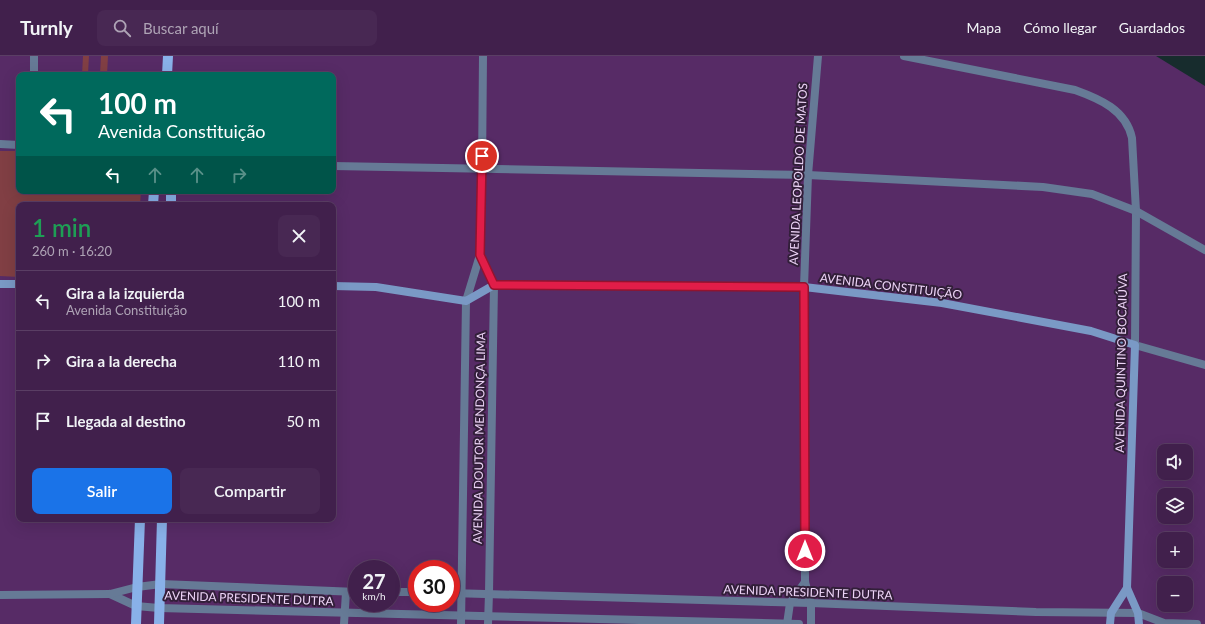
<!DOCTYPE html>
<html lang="es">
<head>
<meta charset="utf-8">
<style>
	:root { --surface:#41204c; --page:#482853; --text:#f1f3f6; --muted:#aea3b5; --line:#5a3e64; --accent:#1a73e8 }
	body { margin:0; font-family:Lato,sans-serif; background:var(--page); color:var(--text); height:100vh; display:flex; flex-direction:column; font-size:15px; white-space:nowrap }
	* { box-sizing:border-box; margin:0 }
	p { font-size:13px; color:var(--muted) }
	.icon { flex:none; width:22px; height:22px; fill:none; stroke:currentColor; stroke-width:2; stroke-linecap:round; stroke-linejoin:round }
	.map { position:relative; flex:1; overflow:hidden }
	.details { position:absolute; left:16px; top:146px; width:320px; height:320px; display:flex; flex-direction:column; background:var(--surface); border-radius:8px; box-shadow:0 4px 16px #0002,0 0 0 1px var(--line) }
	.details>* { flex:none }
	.hud { position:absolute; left:16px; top:16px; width:320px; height:122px; border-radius:8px; box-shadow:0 4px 16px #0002,0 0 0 1px var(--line); background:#00695c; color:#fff; overflow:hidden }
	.fabs { position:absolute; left:1157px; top:388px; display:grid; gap:8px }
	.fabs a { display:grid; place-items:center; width:36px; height:36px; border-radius:8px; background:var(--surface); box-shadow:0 4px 16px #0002,0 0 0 1px var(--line); font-size:20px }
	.speed { position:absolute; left:348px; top:504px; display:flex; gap:8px; font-size:20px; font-weight:700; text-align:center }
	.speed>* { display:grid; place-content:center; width:52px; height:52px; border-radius:50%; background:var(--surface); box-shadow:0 4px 16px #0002,0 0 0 1px var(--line); line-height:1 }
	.speed small { font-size:10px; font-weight:400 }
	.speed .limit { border:6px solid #d22; background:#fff; color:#111 }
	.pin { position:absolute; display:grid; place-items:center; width:34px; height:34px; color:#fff; margin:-17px; border:2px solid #fff; border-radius:50%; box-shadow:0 1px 4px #0007 }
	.me { position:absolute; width:44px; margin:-22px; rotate:0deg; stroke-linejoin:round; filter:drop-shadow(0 0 3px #0008) }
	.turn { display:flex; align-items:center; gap:14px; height:84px; padding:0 16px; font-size:18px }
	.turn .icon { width:52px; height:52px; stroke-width:2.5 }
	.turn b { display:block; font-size:28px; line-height:34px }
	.lanes { display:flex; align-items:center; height:38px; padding:0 16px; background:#0003; justify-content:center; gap:20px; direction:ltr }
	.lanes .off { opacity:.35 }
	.round { display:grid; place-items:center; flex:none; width:42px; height:42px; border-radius:8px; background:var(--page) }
	.summary { display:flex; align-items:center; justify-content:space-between; height:68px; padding:0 16px }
	h1 { font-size:24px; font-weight:600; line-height:30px; color:#1e9e55 }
	.cta { display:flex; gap:8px; margin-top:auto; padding:8px 16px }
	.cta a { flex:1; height:46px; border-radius:8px; background:var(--accent); color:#fff; font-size:16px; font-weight:600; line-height:46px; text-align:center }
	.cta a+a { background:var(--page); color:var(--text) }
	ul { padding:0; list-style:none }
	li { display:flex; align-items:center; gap:12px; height:60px; padding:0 16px; border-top:1px solid var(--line) }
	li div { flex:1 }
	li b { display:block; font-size:15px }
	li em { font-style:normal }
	header { display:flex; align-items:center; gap:24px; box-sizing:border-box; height:56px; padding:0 20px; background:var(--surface); border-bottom:1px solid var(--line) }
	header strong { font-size:19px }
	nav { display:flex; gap:22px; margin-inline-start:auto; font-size:14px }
	.search { width:280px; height:36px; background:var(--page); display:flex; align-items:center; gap:10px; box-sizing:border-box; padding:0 14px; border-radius:8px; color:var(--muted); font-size:15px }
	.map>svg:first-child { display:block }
	.green { fill:#813f44 }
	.water { fill:#172c2d }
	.building { fill:#753b88; stroke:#a171b2 }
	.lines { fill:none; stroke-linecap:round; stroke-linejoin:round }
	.street { stroke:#667a96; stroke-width:8 }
	.secondary { stroke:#7a99c5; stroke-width:8 }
	.primary { stroke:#89b1e9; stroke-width:10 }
	.route-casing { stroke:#92132f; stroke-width:10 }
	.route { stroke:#e11d48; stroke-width:7 }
	.labels { text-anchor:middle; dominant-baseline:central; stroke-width:4; stroke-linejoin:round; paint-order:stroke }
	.street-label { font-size:12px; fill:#edd4f7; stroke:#321f39 }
</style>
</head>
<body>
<header>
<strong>Turnly</strong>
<div class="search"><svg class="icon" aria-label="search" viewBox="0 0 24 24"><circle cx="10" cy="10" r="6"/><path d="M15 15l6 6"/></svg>Buscar aquí</div>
<nav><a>Mapa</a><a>Cómo llegar</a><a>Guardados</a></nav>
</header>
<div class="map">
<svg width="1205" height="568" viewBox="0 0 1205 568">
	<rect width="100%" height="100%" fill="#572b66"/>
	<g class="green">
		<polygon points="83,0 89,0 88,18 100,18 101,0 108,0 107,19 82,19"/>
		<polygon points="0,95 19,95 19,135 141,135 140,149 19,149 19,221 0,220"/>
	</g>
	<polygon class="water" points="1156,0 1205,0 1205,30"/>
	<polygon class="building" points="45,135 135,135 134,138 45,137"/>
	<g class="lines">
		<g class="street">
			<path d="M 904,0 L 1075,34 C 1100,43 1126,54 1132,82 L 1136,155 L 1135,289 L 1205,309"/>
			<polyline points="34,19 34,0"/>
			<polyline points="0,88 19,89"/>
			<polyline points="333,110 808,119 1043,131 1092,138 1136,155 1205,194"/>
			<polyline points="480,199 494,229 489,537 488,568"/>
			<polyline points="391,536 417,536"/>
			<polyline points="451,537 811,547 1036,556 1138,557 1164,567 1197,568"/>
			<polyline points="110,538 136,550 159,552 799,568"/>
			<polyline points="0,539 110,538 137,531 161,528 357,536"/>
			<polyline points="344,568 346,536"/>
			<polyline points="461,568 466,245 480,199 482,114 483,0"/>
			<polyline points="787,568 790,547 805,526"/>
			<polyline points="811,568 811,547 805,526 804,231 808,119 818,0"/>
		</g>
		<g class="secondary">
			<polyline points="0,228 19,228"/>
			<polyline points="333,230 376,231 466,245 494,229 804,231 942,247 1091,275 1135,289 1127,532 1138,557 1139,568"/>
			<polyline points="1110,568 1111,557 1127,532"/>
		</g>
		<g class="primary">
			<polyline points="167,19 168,0"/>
			<polyline points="153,149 154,135"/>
			<polyline points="171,149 171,135"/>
			<polyline points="136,568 140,463"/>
			<polyline points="159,568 162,463"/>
		</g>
	</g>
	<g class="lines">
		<defs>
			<polyline id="route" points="482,100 480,199 494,229 804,231 805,495"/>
		</defs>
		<use href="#route" class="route-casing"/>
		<use href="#route" class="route"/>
	</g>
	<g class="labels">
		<g class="street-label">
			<text transform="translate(798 118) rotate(-87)">AVENIDA LEOPOLDO DE MATOS</text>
			<text transform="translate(891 230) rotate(7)">AVENIDA CONSTITUIÇÃO</text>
			<text transform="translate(1121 307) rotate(-89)">AVENIDA QUINTINO BOCAIÚVA</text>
			<text transform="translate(479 382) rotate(-89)">AVENIDA DOUTOR MENDONÇA LIMA</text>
			<text transform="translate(808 536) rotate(2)">AVENIDA PRESIDENTE DUTRA</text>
			<text transform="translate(249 542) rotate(2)">AVENIDA PRESIDENTE DUTRA</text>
		</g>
	</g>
</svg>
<div class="fabs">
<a><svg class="icon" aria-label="sound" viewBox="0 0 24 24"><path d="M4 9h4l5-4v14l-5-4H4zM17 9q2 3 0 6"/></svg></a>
<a><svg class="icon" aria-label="layers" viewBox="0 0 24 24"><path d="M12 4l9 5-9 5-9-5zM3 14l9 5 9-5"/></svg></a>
<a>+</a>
<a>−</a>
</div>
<div class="speed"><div>27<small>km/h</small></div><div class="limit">30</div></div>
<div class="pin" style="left:482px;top:100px;background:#d93025"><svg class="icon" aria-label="arrive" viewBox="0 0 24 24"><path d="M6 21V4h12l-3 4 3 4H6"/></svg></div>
<svg class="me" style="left:805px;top:495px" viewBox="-20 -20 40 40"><circle r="17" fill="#e11d48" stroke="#fff" stroke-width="3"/><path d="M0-11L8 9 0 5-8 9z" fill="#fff"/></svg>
<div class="hud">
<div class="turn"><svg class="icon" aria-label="left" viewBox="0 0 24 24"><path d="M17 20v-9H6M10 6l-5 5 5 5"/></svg><div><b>100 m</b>Avenida Constituição</div></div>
<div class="lanes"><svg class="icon" aria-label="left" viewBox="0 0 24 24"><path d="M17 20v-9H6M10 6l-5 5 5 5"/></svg><svg class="icon off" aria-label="ahead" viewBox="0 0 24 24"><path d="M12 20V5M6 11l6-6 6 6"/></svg><svg class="icon off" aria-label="ahead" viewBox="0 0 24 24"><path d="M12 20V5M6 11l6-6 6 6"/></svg><svg class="icon off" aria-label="right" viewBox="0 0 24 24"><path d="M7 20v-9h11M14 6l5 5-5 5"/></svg></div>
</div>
<section class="details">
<div class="summary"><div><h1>1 min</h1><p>260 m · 16:20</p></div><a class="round"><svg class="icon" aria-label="close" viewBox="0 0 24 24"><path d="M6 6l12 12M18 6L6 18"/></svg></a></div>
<ul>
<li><svg class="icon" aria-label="left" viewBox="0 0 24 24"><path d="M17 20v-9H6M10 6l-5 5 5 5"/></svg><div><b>Gira a la izquierda</b><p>Avenida Constituição</p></div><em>100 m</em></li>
<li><svg class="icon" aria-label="right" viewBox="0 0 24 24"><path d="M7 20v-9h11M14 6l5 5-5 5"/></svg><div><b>Gira a la derecha</b></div><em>110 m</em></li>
<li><svg class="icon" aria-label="arrive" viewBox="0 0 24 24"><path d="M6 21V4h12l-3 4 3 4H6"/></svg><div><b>Llegada al destino</b></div><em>50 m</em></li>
</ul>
<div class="cta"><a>Salir</a><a>Compartir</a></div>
</section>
</div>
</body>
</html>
